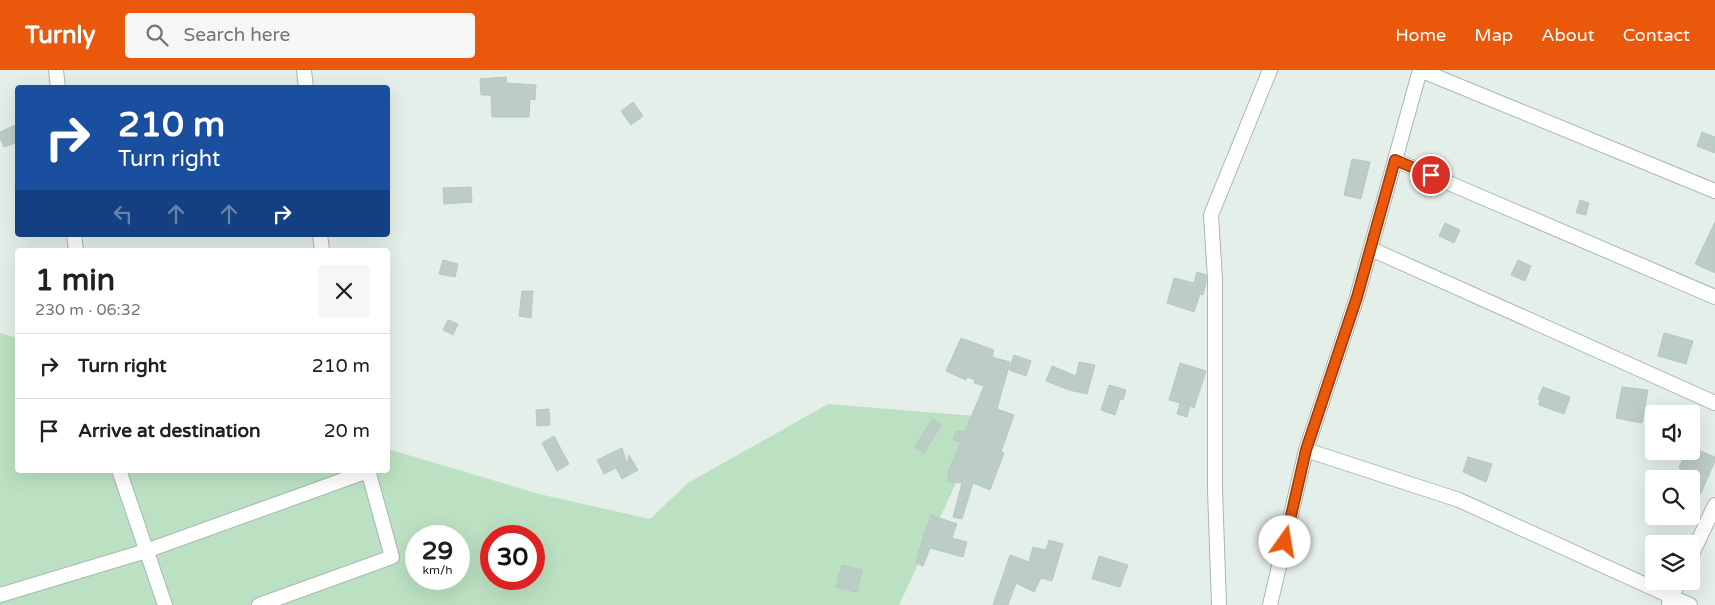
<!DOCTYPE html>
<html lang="en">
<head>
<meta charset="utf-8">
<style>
	:root { --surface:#fff; --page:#f6f6f6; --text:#202124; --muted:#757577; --line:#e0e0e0; --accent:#ea580c }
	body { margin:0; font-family:"Varela Round",sans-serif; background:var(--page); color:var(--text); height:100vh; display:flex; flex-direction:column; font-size:19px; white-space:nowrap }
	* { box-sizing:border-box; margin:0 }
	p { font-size:16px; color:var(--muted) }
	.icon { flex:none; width:28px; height:28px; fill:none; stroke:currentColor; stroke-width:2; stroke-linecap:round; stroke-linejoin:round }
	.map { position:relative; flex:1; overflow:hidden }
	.side { position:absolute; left:15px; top:178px; width:375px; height:225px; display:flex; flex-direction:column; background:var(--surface); border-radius:5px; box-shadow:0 5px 20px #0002 }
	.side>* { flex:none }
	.banner { position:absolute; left:15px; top:15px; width:375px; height:152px; border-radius:5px; box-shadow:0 5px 20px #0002; background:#1a4fa0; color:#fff; overflow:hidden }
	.fabs { position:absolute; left:1645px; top:335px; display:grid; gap:10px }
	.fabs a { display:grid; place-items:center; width:55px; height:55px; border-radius:5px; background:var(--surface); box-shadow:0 5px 20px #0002; font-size:25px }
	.speed { position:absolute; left:405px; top:455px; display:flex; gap:10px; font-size:25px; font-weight:700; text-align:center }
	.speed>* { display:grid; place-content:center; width:65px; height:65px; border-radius:50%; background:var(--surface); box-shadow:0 5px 20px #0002; line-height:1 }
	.speed small { font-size:12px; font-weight:400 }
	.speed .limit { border:8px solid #d22; background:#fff; color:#111 }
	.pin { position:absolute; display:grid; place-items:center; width:42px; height:42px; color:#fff; margin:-21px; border:2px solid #fff; border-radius:50%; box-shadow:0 1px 5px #0007 }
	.me { position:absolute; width:55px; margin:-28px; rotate:13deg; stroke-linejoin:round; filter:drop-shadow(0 0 4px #0008) }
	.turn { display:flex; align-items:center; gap:18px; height:105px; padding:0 20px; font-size:22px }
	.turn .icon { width:65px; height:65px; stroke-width:2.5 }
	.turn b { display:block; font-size:35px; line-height:42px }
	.lanes { display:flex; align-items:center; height:48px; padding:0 20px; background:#0003; justify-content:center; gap:25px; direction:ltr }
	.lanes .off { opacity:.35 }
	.round { display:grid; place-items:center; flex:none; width:52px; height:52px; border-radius:5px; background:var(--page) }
	.overview { display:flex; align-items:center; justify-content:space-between; height:85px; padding:0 20px }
	h1 { font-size:30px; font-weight:700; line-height:38px }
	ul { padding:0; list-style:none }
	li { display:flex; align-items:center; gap:15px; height:65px; padding:0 20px; border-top:1px solid var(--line) }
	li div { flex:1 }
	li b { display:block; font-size:19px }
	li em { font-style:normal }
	header { display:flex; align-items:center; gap:30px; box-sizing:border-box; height:70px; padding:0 25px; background:var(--accent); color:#fff }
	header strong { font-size:24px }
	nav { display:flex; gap:28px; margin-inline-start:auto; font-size:18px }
	.search { width:350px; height:45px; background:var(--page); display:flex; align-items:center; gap:12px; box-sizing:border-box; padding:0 18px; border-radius:5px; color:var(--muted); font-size:19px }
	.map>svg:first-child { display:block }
	.green { fill:#bce1c2; fill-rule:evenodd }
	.building { fill:#bccdc5; stroke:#b6c9bf }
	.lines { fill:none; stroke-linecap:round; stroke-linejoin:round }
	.minor-casing { stroke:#a7b8b0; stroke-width:16 }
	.minor { stroke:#fff; stroke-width:14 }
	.route-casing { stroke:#983908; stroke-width:12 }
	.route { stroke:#ea580c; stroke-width:9 }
</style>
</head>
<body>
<header>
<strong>Turnly</strong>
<div class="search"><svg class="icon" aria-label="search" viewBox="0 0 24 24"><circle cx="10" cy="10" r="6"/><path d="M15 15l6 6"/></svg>Search here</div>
<nav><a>Home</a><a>Map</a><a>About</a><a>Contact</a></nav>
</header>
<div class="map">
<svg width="1715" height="535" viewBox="0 0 1715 535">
	<rect width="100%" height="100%" fill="#e5efe9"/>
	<path class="green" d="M 0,263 L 17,268 L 18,400 L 388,400 L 388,379 L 539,424 L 650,449 L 688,413 L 828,334 L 987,347 L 899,535 L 0,535 ZM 416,466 L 459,466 L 459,509 L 416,509 ZM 491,466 L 534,466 L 534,509 L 491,509 Z"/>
	<g class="building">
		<polygon points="506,7 507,13 536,15 535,30 530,29 529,47 492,47 491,25 481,25 480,9"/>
		<polygon points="633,32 643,46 631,55 621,41"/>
		<polygon points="18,54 18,72 4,77 0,68 0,62"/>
		<polygon points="1702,62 1715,67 1715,83 1697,76"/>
		<polygon points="1352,89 1370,92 1361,129 1344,125"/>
		<polygon points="471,117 472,132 444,134 443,118"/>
		<polygon points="1580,130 1589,133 1586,145 1576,143"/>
		<polygon points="1715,152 1715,203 1695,194"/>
		<polygon points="1445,153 1460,160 1454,173 1439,166"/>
		<polygon points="443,190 458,194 455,207 439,204"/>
		<polygon points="1518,190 1531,196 1525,211 1511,205"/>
		<polygon points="1197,202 1206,205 1206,213 1203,225 1200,224 1194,242 1167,233 1174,208 1194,213"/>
		<polygon points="522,221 533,221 531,248 519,246"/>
		<polygon points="448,250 458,254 453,265 443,260"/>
		<polygon points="1664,263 1693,271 1686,294 1658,286"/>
		<polygon points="961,268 994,280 992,287 1010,292 997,339 1014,345 1001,382 1004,383 990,420 973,413 962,449 953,447 962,413 948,412 948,403 961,372 953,370 956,361 965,362 984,316 974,313 975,310 967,307 966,310 946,301"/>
		<polygon points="1014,285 1031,291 1026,306 1009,300"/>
		<polygon points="1079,292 1095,295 1087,324 1069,320 1046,311 1052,296 1076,306"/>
		<polygon points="1180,293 1206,301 1194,338 1190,336 1187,347 1177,344 1180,333 1169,330"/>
		<polygon points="1109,315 1126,320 1123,330 1120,329 1115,345 1101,340"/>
		<polygon points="1543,317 1570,327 1564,344 1539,335 1540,330 1538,329"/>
		<polygon points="1622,317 1648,320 1642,353 1616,348"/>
		<polygon points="549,339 550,355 537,356 536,340"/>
		<polygon points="932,349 941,354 924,383 915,378"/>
		<polygon points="554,366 569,394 557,401 542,373"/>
		<polygon points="1691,377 1715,387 1715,391 1701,423 1691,418 1691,403 1679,398 1686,381 1691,381"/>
		<polygon points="622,378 627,394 629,385 638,400 622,409 616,398 604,404 597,390"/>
		<polygon points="1468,387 1492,394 1486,412 1463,402"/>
		<polygon points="931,445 957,454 952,468 967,472 963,487 930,478 923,496 916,493 925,460 926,461"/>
		<polygon points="1049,470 1063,474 1052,511 1041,508 1034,522 1016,513 1008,535 993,535 1010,485 1029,492 1033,477 1046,480"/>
		<polygon points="1099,486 1128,495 1120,517 1092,509"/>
		<polygon points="842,495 862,500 857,522 836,517"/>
	</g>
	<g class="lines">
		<defs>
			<g id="minor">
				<polyline points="56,0 58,18"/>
				<polyline points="304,0 306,18"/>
				<polyline points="1420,0 1715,121"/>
				<polyline points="1395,90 1715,227"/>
				<polyline points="74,165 76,180"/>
				<polyline points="320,165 322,180"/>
				<polyline points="1371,179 1715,333"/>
				<polyline points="1306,380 1459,430 1690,535"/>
				<polyline points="119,400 165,535"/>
				<polyline points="1691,486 1715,435"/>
				<polyline points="0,525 146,481 368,401"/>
				<polyline points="1669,533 1679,511"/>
				<polyline points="259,535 392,487 368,400"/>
				<polyline points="1219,535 1215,419 1215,209 1211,145 1270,0"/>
				<polyline points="1270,535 1306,380 1357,227 1420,0"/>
			</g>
		</defs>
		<use href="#minor" class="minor-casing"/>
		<use href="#minor" class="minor"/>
	</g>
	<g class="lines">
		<defs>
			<polyline id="route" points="1285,472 1306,380 1357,227 1395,90 1431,105"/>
		</defs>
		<use href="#route" class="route-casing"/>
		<use href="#route" class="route"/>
	</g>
</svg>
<div class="fabs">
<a><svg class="icon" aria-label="sound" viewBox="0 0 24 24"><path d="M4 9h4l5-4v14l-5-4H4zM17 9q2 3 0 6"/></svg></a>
<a><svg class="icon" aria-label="search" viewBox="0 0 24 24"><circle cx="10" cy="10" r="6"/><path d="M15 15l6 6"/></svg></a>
<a><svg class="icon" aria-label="layers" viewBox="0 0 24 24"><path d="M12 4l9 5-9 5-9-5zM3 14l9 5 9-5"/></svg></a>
</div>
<div class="speed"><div>29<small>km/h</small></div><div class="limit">30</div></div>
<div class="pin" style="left:1431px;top:105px;background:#d93025"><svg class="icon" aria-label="arrive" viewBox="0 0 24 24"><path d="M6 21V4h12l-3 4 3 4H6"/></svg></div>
<svg class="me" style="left:1285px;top:472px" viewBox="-20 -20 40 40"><circle r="19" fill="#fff"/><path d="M0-13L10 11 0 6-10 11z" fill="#ea580c"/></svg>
<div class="banner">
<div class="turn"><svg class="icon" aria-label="right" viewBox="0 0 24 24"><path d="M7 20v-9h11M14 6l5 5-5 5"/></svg><div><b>210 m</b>Turn right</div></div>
<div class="lanes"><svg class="icon off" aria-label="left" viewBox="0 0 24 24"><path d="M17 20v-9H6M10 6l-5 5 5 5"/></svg><svg class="icon off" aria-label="ahead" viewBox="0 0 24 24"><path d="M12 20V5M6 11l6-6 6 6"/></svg><svg class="icon off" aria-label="ahead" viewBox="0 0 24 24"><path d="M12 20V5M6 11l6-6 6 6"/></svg><svg class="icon" aria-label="right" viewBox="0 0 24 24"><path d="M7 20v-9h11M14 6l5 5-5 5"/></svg></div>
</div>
<section class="side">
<div class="overview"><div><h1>1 min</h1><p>230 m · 06:32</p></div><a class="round"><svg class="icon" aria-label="close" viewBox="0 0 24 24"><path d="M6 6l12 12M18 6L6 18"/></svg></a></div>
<ul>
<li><svg class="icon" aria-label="right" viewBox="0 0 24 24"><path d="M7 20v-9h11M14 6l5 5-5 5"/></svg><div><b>Turn right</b></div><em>210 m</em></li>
<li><svg class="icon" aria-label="arrive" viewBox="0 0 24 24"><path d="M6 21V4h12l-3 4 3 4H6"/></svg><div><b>Arrive at destination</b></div><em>20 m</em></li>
</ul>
</section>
</div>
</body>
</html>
